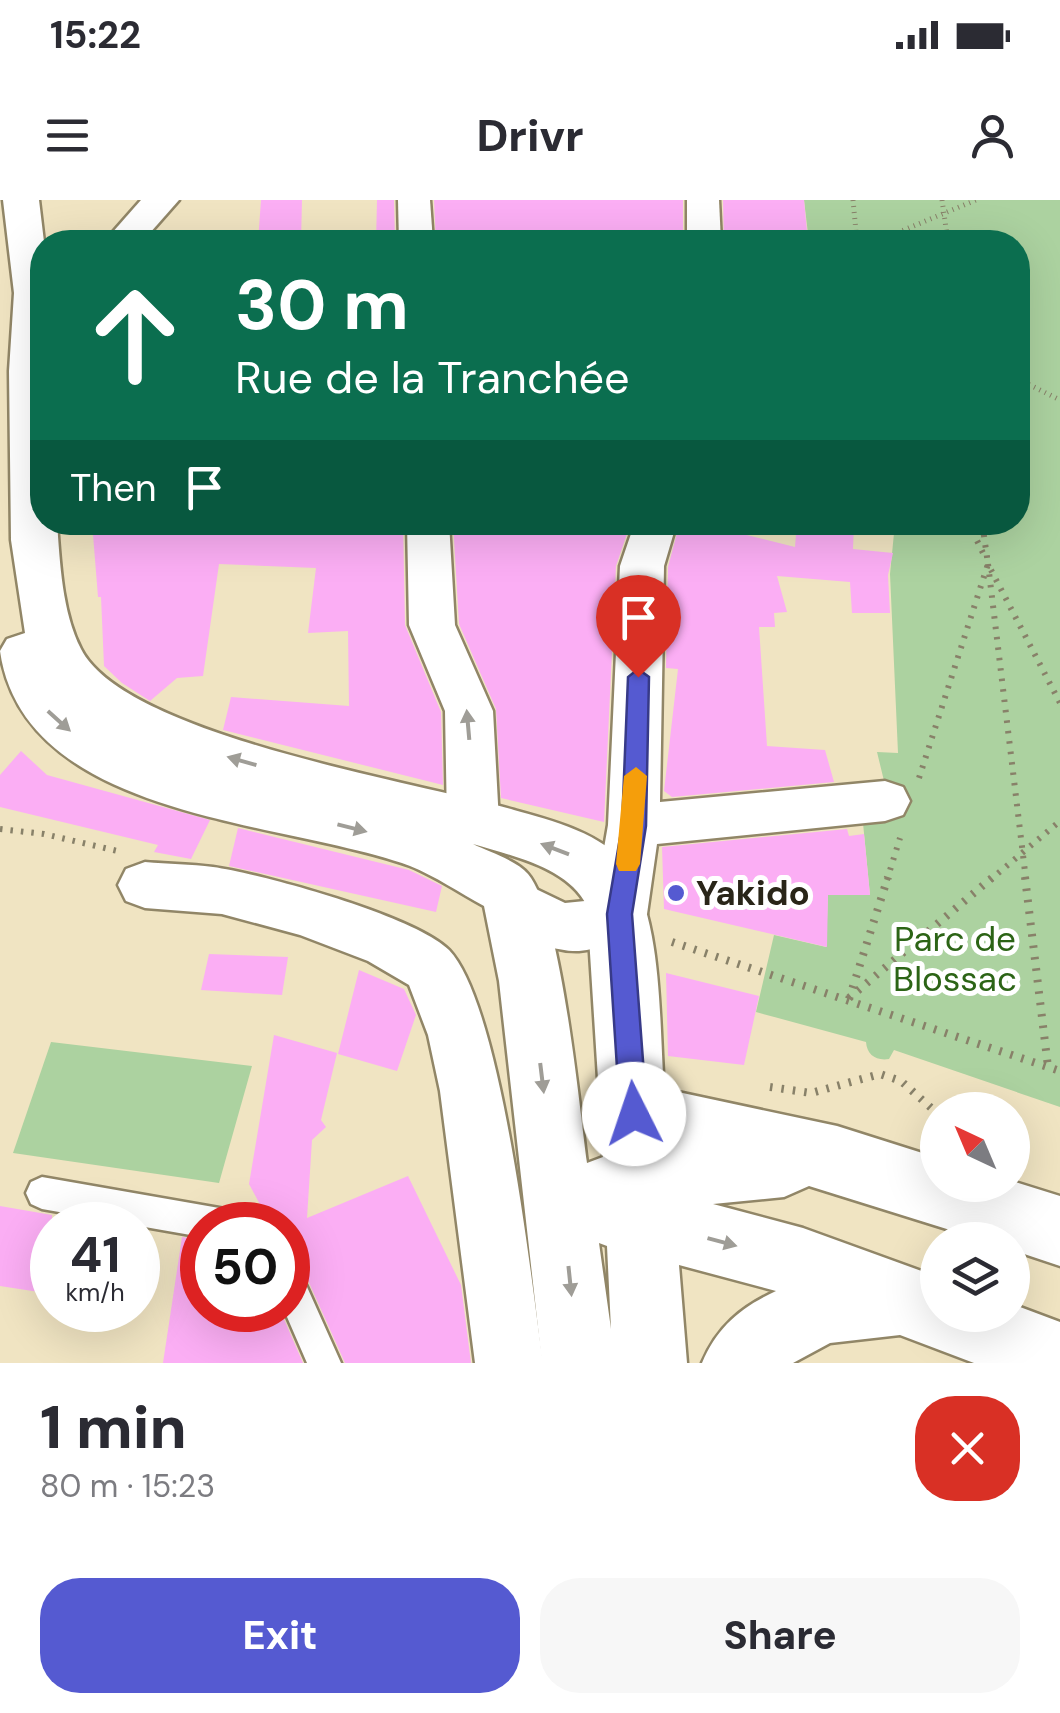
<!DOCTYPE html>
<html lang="en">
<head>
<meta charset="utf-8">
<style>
	:root { --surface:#fff; --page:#f7f7f7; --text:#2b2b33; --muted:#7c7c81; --accent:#555ad1 }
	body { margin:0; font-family:"DM Sans",sans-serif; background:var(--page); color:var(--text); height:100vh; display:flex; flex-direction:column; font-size:38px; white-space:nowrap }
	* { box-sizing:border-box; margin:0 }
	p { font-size:32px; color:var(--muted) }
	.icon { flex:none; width:55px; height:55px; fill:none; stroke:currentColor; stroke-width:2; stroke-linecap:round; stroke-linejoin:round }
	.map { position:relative; height:1163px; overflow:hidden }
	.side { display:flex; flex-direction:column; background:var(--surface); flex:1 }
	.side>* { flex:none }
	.banner { position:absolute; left:30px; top:30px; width:1000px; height:305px; border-radius:40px; box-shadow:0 10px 40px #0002; background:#0b6e4f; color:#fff; overflow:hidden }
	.needle { width:65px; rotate:316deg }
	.tools { position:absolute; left:920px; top:892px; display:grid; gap:20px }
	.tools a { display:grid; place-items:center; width:110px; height:110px; border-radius:50%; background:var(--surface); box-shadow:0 10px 40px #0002; font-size:50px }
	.speed { position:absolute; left:30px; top:1002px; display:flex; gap:20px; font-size:50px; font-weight:700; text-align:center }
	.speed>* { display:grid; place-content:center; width:130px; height:130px; border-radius:50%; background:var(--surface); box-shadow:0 10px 40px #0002; line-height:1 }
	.speed small { font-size:25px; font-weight:400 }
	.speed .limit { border:15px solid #d22; background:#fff; color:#111 }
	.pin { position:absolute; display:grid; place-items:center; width:85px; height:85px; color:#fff; margin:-102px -42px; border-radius:50% 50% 50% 0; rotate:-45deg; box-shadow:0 0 10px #0007 }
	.pin .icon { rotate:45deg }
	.me { position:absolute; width:110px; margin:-55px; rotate:356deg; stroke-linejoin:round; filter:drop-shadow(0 0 8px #0008) }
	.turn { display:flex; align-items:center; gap:35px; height:210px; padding:0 40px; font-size:45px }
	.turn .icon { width:130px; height:130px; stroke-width:2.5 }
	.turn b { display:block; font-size:70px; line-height:85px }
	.then { display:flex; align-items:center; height:95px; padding:0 40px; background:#0003; gap:20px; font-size:38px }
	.round { display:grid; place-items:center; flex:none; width:105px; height:105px; border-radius:40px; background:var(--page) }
	.summary { display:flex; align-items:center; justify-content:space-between; height:170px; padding:0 40px }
	h1 { font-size:60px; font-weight:800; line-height:75px }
	.button { display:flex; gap:20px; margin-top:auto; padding:20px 40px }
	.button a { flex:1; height:115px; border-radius:40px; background:var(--accent); color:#fff; font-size:40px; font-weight:800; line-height:115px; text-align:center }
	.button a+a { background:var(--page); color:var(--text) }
	.status { display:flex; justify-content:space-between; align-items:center; height:70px; padding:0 50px; background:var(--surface); direction:ltr }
	.status svg { height:28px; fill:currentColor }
	header { display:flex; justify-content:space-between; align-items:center; height:130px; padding:0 40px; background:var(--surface); font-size:45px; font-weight:800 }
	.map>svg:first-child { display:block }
	.green { fill:#acd2a0 }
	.building { fill:#fbaef4 }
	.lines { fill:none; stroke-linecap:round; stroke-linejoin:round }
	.service-casing { stroke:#918667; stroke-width:5 }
	.minor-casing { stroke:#918667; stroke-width:5 }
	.tertiary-casing { stroke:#918667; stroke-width:5 }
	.secondary-casing { stroke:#918667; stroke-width:5 }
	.path-far2 { stroke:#888169; stroke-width:5; stroke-dasharray:1 5; stroke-linecap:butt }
	.path-far1 { stroke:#888169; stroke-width:6; stroke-dasharray:2.5 8; stroke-linecap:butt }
	.path { stroke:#888169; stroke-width:8; stroke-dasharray:2.5 9; stroke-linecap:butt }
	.service { fill:#fff; fill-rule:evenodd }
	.minor { fill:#fff; fill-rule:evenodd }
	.tertiary { fill:#fff; fill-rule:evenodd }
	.secondary { fill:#fff; fill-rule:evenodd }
	.oneway { fill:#9f9d97 }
	.route { fill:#555ad1; stroke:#373a88; stroke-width:2.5 }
	.slow { fill:#f59e0b }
	.poi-dot { fill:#555ad1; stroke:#fff; stroke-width:4 }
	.labels { text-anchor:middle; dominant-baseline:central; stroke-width:10; stroke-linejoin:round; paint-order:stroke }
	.poi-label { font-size:35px; font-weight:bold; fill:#292518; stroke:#fff; text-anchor:start }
	.park-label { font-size:35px; fill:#2c6416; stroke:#fff }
</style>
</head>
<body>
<div class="status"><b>15:22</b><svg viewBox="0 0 49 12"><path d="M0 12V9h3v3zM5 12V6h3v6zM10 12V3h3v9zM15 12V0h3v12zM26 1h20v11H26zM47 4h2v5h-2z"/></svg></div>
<header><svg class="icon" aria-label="menu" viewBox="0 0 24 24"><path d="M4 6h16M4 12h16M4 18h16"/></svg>Drivr<svg class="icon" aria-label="person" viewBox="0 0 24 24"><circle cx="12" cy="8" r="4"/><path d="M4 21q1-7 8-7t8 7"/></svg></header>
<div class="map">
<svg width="1060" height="1163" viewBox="0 0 1060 1163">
	<rect width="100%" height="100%" fill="#f0e4c2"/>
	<g class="green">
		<path d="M 804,0 L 1060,0 L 1060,907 L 894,850 L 889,859 C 876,861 867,855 866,842 L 756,812 L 774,735 L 826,747 L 828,693 L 870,695 L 863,623 L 885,585 L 877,552 L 898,553 L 890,374 L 895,323 L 1018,322 L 1018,42 L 809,42 Z"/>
		<polygon points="51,842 252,866 219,983 13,953"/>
	</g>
	<g class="building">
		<polygon points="261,0 302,0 301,42 258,42"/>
		<polygon points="377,0 394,0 395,42 376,42"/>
		<polygon points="434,0 683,0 683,42 436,42"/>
		<polygon points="723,0 804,0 808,42 724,42"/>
		<polygon points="92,322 274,322 359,328 359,322 403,322 405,425 441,512 443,585 223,530 231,497 349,506 348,431 308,433 316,368 219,364 203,476 177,478 150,501 122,483 104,466 101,397 98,397"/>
		<polygon points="453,322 631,322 616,366 604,622 501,598 496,509 459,424"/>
		<polygon points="680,322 720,322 718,328 795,347 797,322 854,322 853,349 893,353 888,375 890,413 852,413 850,382 777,376 787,412 774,413 775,427 759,427 767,546 825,550 834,582 672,597 664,591 678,469 666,468 668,367"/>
		<polygon points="21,551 47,575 210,620 191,659 154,652 158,645 0,607 0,575"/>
		<polygon points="238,628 409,670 442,686 436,712 229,666"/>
		<polygon points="847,629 849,636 864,634 870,695 828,695 827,747 664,709 662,647"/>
		<polygon points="209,754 288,757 282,795 201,790"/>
		<polygon points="359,770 404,789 416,815 397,871 338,854"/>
		<polygon points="666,773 759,796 744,865 668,856"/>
		<polygon points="274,835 337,853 321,920 326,927 312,940 307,1018 408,976 461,1085 471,1163 345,1163 302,1067 288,1060 288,1027 292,1025 271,1025 249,984"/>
		<polygon points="0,1006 52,1015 52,1094 0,1086"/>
		<polygon points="182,1037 202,1040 202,1110 280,1110 303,1163 163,1163"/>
	</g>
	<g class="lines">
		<defs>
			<g id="service">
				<polygon points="42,977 225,1009 236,1014 241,1025 202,1025 202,1037 42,1009 31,1004 26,993 31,982"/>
				<polygon points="288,1064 299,1069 341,1163 307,1163 284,1110 288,1110"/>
			</g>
			<g id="minor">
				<polygon points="398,0 430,0 433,42 399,42"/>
				<polygon points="687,0 719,0 721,42 687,42"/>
				<polygon points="407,322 449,322 455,425 493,511 499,622 491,637 473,643 455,637 447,622 445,511 409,425"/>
				<path d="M 635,322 L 677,322 L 664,366 L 660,602 L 885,581 L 903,587 L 910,601 L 903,615 L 885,621 L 657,644 L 647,714 L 639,730 C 621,739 600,749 579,751 C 547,752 500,730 486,701 L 494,685 L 513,678 L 565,703 L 595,700 L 608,625 L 620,366 Z"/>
				<path d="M 145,662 C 168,664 191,664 213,667 C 263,674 415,716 449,750 C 502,806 531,1079 543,1163 L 475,1163 L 440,891 L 428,835 L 409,785 L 368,761 L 300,735 L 222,714 L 145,708 L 126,701 L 118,685 L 126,669 Z"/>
			</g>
			<polygon id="tertiary" points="141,0 179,0 142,42 104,42"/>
			<path id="secondary" d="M 3,0 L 39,0 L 44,42 L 42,322 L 57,322 C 60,363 62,412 81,449 C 125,536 418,582 514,610 C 551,620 605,634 627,667 C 663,721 659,824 664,889 L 837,926 L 938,958 L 938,985 L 1012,985 L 1012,981 L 1060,996 L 1060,1066 L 1012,1050 L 1012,1040 L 982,1040 L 809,986 L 784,997 L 713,1004 L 803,1028 L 938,1077 L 938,1115 L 1012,1115 L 1012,1104 L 1060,1122 L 1060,1163 L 974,1163 L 900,1135 L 830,1143 L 793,1163 L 702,1163 C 717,1127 741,1107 776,1091 L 679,1065 L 687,1163 L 542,1163 L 499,781 L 484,706 C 460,693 435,676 410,666 C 284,620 24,620 0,451 L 7,439 L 25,433 L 11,340 L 9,171 L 14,93 ZM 473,644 C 512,656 568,667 587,706 L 603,957 L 587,963 C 579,904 561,713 528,674 C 516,660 489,652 473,644 ZM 599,1043 L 607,1046 L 611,1129 Z"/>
		</defs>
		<use href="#service" class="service-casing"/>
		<use href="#minor" class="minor-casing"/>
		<use href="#tertiary" class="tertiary-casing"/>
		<use href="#secondary" class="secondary-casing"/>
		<g class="path-far2">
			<polyline points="853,0 857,42"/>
			<polyline points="942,0 948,42"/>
			<polyline points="875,42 976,0"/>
			<polyline points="1018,179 1060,200"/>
		</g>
		<g class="path-far1">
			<polyline points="968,322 983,353"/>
			<polyline points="988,364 1026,680"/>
			<polyline points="991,370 1060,503"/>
			<polyline points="919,578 988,364 982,322"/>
			<polyline points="0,629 44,634 122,652"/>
			<polyline points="887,680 900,638"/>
			<polyline points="990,680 1060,621"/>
		</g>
		<g class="path">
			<polyline points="1025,677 1048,867"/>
			<polyline points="672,742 1060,871"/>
			<polyline points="849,798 993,677"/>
			<polyline points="849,799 888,677"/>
			<polyline points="770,887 811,893 880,874 901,881 938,914"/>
		</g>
		<use href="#service" class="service"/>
		<use href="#minor" class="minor"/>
		<use href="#tertiary" class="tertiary"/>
		<use href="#secondary" class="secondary"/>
	</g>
	<defs><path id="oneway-solid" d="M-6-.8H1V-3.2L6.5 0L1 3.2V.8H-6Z" transform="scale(2.5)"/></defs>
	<g class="oneway">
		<use href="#oneway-solid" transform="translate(59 521) rotate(42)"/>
		<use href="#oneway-solid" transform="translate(468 525) rotate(-95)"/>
		<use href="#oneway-solid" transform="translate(242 561) rotate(-164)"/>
		<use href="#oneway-solid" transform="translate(352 628) rotate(14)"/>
		<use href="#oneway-solid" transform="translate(555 649) rotate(-159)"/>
		<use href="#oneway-solid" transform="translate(542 878) rotate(83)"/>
		<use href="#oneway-solid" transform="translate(722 1042) rotate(15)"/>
		<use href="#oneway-solid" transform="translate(570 1081) rotate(84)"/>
	</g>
	<polygon class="route" points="638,469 649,477 646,626 632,714 647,914 643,923 634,927 624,923 620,914 607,714 622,626 628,477"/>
	<polygon class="slow" points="636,567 647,576 640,664 636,671 619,671 616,664 624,576"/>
	<circle class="poi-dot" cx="676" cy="693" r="10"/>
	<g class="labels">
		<g class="poi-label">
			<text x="696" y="693">Yakido</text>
		</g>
		<g class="park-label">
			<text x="955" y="739">Parc de<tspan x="955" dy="40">Blossac</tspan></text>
		</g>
	</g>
</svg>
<div class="tools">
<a><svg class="needle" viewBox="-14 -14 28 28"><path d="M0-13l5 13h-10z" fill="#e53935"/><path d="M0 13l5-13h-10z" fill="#7c7c81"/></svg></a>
<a><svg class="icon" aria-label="layers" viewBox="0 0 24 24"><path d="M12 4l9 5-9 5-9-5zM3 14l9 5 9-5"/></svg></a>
</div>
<div class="speed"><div>41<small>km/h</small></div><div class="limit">50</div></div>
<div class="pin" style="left:638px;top:477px;background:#d93025"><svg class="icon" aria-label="arrive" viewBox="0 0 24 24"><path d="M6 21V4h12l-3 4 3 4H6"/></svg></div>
<svg class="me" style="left:634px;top:914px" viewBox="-20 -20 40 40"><circle r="19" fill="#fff"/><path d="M0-13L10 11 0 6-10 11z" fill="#555ad1"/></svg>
<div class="banner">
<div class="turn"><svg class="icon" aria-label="ahead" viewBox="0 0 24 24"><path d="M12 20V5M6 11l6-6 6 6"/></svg><div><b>30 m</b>Rue de la Tranchée</div></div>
<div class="then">Then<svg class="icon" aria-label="arrive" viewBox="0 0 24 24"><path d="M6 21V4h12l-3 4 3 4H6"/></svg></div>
</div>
</div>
<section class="side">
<div class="summary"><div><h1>1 min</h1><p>80 m · 15:23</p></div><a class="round" style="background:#d93025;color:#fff"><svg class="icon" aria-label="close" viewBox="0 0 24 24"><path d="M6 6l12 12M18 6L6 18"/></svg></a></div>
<div class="button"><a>Exit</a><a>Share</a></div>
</section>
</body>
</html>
